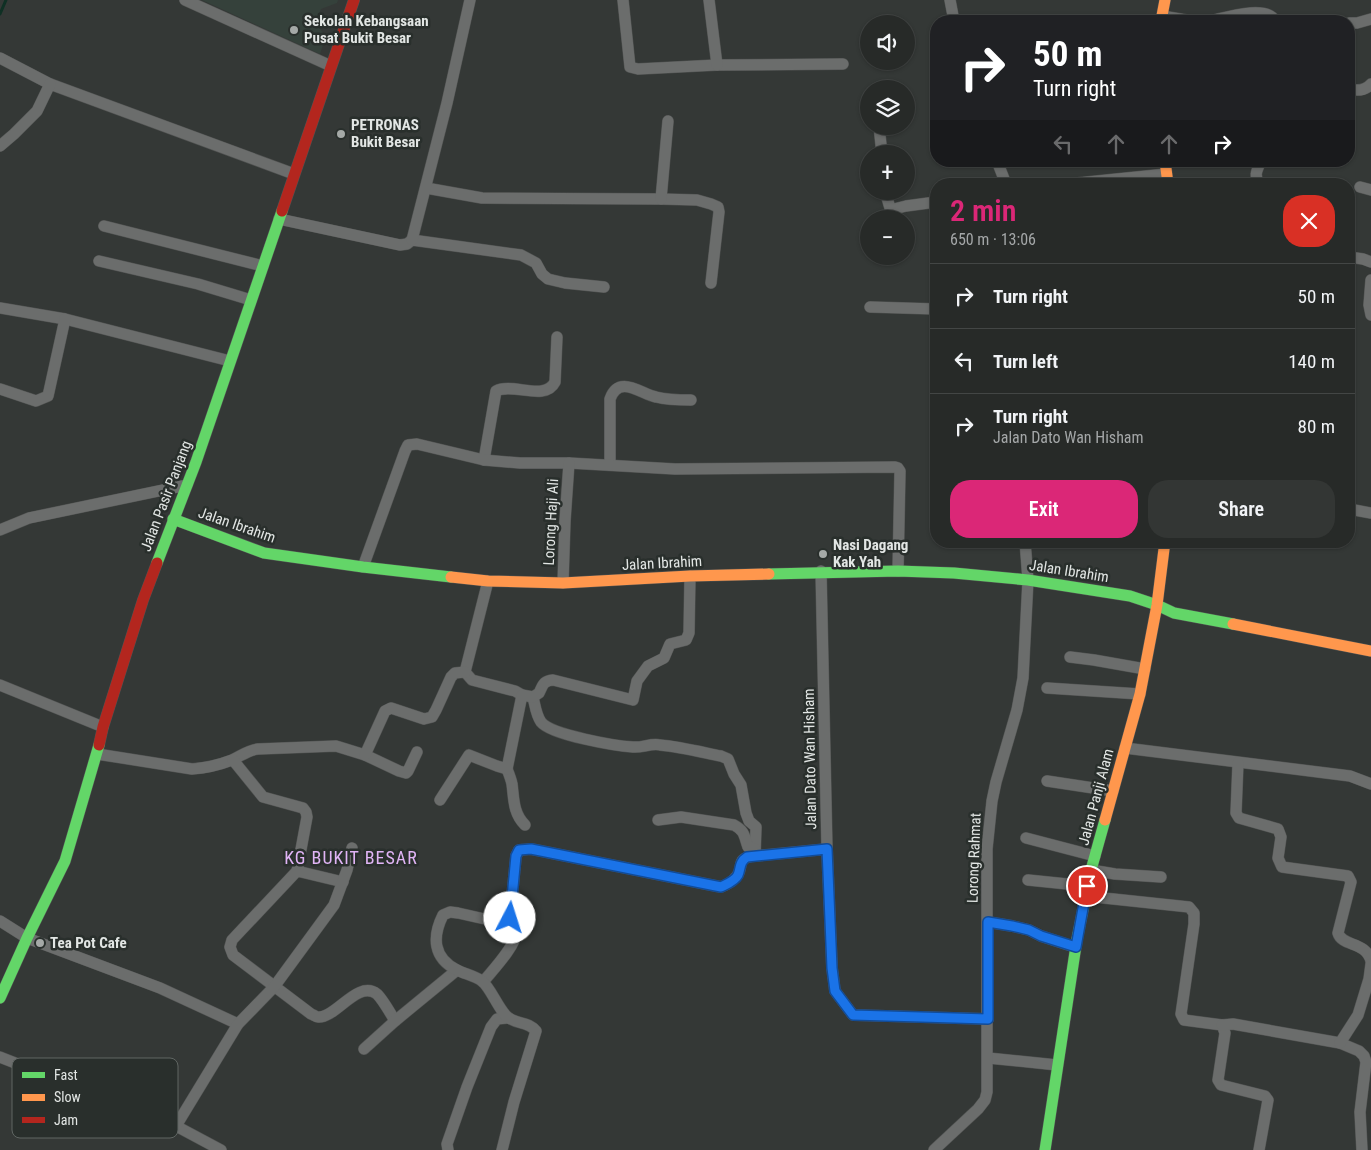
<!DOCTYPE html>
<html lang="en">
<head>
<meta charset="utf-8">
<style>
	:root { --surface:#272a28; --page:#333634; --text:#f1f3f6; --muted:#a4a7a8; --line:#434645; --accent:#db2777 }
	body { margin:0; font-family:"Roboto Condensed",sans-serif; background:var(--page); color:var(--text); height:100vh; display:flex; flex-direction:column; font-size:19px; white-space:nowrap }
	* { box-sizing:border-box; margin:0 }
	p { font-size:16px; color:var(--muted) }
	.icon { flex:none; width:28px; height:28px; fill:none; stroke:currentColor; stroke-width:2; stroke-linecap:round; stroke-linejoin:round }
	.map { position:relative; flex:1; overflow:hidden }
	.sheet { position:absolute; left:930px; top:178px; width:425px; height:370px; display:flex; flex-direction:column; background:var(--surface); border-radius:20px; box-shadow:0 1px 4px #0004,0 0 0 1px var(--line) }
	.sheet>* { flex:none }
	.banner { position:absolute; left:930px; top:15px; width:425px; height:152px; border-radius:20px; box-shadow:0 1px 4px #0004,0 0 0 1px var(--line); background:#202124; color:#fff; overflow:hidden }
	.buttons { position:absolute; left:860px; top:15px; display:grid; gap:10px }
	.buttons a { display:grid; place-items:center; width:55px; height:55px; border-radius:50%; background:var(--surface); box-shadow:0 1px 4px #0004,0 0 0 1px var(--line); font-size:25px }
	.pin { position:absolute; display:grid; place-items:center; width:42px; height:42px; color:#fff; margin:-21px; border:2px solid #fff; border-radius:50%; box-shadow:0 1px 5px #0007 }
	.me { position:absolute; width:55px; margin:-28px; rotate:5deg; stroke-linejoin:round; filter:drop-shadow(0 0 4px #0008) }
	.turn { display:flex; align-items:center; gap:18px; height:105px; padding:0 20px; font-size:22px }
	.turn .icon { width:65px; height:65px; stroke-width:2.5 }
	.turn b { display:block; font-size:35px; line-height:42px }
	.lanes { display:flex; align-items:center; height:48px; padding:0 20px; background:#0003; justify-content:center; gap:25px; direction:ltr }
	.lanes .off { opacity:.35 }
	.round { display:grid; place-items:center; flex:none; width:52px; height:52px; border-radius:20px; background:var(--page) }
	.summary { display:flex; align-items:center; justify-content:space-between; height:85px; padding:0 20px }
	h1 { font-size:30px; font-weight:600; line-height:38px; color:var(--accent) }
	.cta { display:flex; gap:10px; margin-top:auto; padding:10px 20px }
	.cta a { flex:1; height:58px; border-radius:20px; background:var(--accent); color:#fff; font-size:20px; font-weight:600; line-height:58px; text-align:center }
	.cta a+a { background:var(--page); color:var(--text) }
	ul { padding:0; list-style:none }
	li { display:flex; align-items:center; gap:15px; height:65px; padding:0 20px; border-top:1px solid var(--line) }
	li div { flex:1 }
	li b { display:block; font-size:19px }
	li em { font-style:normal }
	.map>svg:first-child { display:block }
	.built { fill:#35413b }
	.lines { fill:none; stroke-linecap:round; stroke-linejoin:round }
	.stream { stroke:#0f3024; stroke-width:3 }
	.street-casing { stroke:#515352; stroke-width:12 }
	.fast-casing { stroke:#515352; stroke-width:12 }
	.slow-casing { stroke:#515352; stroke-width:12 }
	.jam-casing { stroke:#515352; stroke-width:12 }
	.street { stroke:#6b6d6c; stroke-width:11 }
	.fast { stroke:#63d668; stroke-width:11 }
	.slow { stroke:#ff974d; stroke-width:11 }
	.jam { stroke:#b3261e; stroke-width:11 }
	.route-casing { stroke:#114b97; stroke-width:12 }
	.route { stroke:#1a73e8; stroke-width:9 }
	.poi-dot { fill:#a5a9a7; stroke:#292f2c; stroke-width:2 }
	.labels { text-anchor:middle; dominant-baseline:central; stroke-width:5; stroke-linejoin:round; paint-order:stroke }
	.poi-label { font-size:15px; font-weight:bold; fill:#e2e6e4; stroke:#292f2c; text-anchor:start }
	.street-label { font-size:15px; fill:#e2e6e4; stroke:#292f2c }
	.quarter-label { font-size:18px; letter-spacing:1px; fill:#e0b4f5; stroke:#292f2c }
	.key { fill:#292f2c; stroke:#606663; stroke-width:1 }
	.key-label { font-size:14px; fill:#e2e6e4 }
</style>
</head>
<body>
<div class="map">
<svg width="1371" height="1150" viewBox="0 0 1371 1150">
	<rect width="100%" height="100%" fill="#343836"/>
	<polygon class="built" points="202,0 338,0 337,3 321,9 315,23 326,36 320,54"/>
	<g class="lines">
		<polyline class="stream" points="0,14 6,0"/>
		<defs>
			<g id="street">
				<polyline points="185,0 331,66"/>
				<polyline points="623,0 630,67 638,69 717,65 843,64"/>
				<polyline points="709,0 717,65"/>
				<polyline points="950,0 954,21"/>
				<polyline points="1162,16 1192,21"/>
				<path d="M 1210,21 C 1224,18 1267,4 1275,21"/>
				<polyline points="1349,23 1357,23 1371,19"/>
				<polyline points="0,58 50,84 294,174"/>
				<path d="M 1349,89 C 1357,91 1365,91 1371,84"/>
				<polyline points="879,126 882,154"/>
				<polyline points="0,146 14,134 37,111 50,84"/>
				<polyline points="997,161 1006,184"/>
				<polyline points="1068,184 1166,174"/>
				<path d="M 1260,184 C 1253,176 1257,170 1261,161"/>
				<polyline points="1360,187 1371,190"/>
				<polyline points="426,188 482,198 661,199 697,200 711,204 718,207 719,212 711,283"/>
				<polyline points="885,191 890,208 894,209 906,206 936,202"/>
				<polyline points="661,199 668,121"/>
				<polyline points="279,219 400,245 407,244 412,240 521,255 536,263 542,274 548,279 565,283 604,287"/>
				<polyline points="104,226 263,266"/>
				<polyline points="412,240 447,103 470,0"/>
				<polyline points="1349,257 1363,259 1371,262"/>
				<polyline points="99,261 198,284 251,300"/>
				<polyline points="1371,280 1369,305 1371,315"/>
				<polyline points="870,307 936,309"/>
				<polyline points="0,308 65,319 230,361"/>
				<polyline points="0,389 36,401 48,396 65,319"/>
				<path d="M 484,460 L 496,391 C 512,382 545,402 555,382 L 557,337"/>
				<path d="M 610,465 L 610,399 C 619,374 641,394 656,397 C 668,400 679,400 691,400"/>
				<polyline points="1349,509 1371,513"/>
				<polyline points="0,530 29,518 187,485"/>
				<polyline points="363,567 405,451 408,445 417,444 484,460 520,463 569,463 675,469 895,467 898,468 900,471 898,571"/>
				<polyline points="821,571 827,849 832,968 835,991 853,1015 988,1019"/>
				<polyline points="488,581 465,672 472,680 515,691 522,695"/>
				<polyline points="563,583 565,521 569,463"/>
				<polyline points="1070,657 1094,660 1145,669"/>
				<polyline points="0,685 103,727"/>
				<polyline points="1047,688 1140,694"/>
				<path d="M 533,697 C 535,705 536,715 541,722 C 551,735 616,746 633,747 C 642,748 651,743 660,745 C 681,747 701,752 721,756 L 728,759 L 734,774 L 741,785 L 746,813 L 749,821 L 756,827 L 755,856 L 827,849"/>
				<polyline points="1125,748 1350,776 1371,784"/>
				<path d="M 97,754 L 192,769 C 206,768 219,765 232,760 C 241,756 248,750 258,749 L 336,746 L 365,755 L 399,771 L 406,773 L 408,771 L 417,752"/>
				<polyline points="365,755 385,711 391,708 424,719 432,717 436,710 451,677 455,673 465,672"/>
				<polyline points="233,760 263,797 303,808 306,812 307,817 297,871"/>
				<path d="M 1238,763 L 1236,813 L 1239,818 L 1278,829 L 1281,837 L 1278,858 L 1282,867 L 1348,876 L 1351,882 L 1338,933 C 1342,947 1366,941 1371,961"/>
				<path d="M 507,769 C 509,774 511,779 512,784 C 514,799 513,813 525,825"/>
				<polyline points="1047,781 1113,791"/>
				<path d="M 440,800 L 469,755 L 497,766 L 507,769 L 522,695 L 533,697 L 539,693 C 543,685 543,681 553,680 L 633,700 L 637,681 L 648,666 L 664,658 L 670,644 L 686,640 L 689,633 L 690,576"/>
				<path d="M 658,820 L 681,817 L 734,825 C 745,831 744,836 748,847 L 755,849"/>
				<polyline points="1026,838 1095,856"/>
				<polyline points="1091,870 1115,874 1161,877"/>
				<polyline points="1028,880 1087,886"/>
				<path d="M 343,882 L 297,871 L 232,940 L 230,947 L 233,955 L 311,1014 C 312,1014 316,1017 318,1017 C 335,1019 358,979 377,994 C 382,999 391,1014 395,1021"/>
				<polyline points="1085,896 1189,907 1194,913 1194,924 1181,1014 1184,1020 1222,1025 1225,1033 1218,1080 1221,1085 1265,1096 1268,1100 1259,1150"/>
				<polyline points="0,921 27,938 160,988 238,1024"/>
				<polyline points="988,922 1012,926 1029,930 1041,936 1075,947"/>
				<path d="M 483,982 C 491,972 517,945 516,932 C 516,927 512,922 510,917"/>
				<polyline points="1222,1025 1233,1024 1340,1043 1359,1051 1364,1056 1366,1062 1360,1112 1362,1150"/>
				<polyline points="1340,1043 1358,1015 1369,979 1371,964"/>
				<polyline points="364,1049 395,1021 457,970"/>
				<polyline points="0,1057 176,1126 221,1150"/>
				<polyline points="988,1058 1057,1065"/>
				<polyline points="176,1126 238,1024 274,987 334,905 347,870 352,848"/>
				<polyline points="448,1150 447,1144 467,1087 491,1027 497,1019 507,1018"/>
				<path d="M 502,1150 L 514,1102 L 536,1031 C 529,1022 517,1024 509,1018 C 500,1013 491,988 482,981 C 475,976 465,974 457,970 C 433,958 432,937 443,915 L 450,912 L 458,913 L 498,922 L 506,922 L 510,917 L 516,856 L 519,850 L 531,849 L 721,887 C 726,885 732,882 735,878 C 746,868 733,858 755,856"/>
				<polyline points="934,1150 978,1109 985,1100 987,1092 987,849 992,801 996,782 1017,710 1023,678 1028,580 1025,541"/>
			</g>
			<g id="fast">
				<polyline points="173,519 264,553 363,567 451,577"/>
				<polyline points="157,563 196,462 282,211"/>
				<polyline points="769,574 898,571 954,573 1028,580 1130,596 1157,605 1174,613 1233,624"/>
				<polyline points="0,998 27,938 65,861 99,745"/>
				<polyline points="1045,1150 1077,939 1091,870 1105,820"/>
			</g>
			<g id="slow">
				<polyline points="1161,21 1165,0"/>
				<polyline points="1165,161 1168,184"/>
				<polyline points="451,577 488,581 563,583 690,576 769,574"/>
				<polyline points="1233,624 1371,651"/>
				<polyline points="1105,820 1140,694 1157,605 1165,541"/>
			</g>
			<g id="jam">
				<polyline points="282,211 354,0"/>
				<polyline points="99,745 103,727 143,600 157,563"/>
			</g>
		</defs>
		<use href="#street" class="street-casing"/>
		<use href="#fast" class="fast-casing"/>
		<use href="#slow" class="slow-casing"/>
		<use href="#jam" class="jam-casing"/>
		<use href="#street" class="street"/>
		<use href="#fast" class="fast"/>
		<use href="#slow" class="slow"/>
		<use href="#jam" class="jam"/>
	</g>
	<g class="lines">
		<defs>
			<path id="route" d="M 510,918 L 516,856 L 519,850 L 531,849 L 721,887 C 727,884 735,881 738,875 C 741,868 739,862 747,857 L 827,849 L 832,968 L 835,991 L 853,1015 L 988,1019 L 988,922 L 1012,926 L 1029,930 L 1041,936 L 1076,947 L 1087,886"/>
		</defs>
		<use href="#route" class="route-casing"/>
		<use href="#route" class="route"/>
	</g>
	<g class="poi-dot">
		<circle cx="294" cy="30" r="5"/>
		<circle cx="341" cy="134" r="5"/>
		<circle cx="823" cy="554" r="5"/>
		<circle cx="40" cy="943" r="5"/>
	</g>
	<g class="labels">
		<g class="poi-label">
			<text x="304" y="21">Sekolah Kebangsaan<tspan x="304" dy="17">Pusat Bukit Besar</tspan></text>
			<text x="351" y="125">PETRONAS<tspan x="351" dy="17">Bukit Besar</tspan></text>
			<text x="833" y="545">Nasi Dagang<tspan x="833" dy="17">Kak Yah</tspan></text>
			<text x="50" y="943">Tea Pot Cafe</text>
		</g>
		<g class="street-label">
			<text transform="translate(166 496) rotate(-69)">Jalan Pasir Panjang</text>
			<text transform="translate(551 522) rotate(-87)">Lorong Haji Ali</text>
			<text transform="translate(237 525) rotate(19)">Jalan Ibrahim</text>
			<text transform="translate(662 563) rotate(-3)">Jalan Ibrahim</text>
			<text transform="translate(1069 571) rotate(9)">Jalan Ibrahim</text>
			<text transform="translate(810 759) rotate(-91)">Jalan Dato Wan Hisham</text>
			<text transform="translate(1096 797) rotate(-75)">Jalan Panji Alam</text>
			<text transform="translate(974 858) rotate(-88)">Lorong Rahmat</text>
		</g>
		<g class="quarter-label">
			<text x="351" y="857">KG BUKIT BESAR</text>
		</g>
	</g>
	<rect x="12" y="1058" width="166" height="80" rx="8" class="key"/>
	<rect x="22" y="1072" width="23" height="6" fill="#63d668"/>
	<rect x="22" y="1094" width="23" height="7" fill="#ff974d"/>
	<rect x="22" y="1117" width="23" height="6" fill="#b3261e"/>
	<g class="key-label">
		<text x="54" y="1080">Fast</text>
		<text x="54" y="1102">Slow</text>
		<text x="54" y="1125">Jam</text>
	</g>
</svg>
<div class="buttons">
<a><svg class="icon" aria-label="sound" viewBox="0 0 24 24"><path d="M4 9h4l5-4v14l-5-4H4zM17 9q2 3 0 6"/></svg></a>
<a><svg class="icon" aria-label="layers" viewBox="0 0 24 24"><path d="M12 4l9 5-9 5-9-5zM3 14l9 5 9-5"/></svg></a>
<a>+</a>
<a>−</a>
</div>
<div class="pin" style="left:1087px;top:886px;background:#d93025"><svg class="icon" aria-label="arrive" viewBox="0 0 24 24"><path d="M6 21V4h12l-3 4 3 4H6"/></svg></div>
<svg class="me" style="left:510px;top:918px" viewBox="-20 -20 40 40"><circle r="19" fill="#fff"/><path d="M0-13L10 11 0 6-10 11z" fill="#1a73e8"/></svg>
<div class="banner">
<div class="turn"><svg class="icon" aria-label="right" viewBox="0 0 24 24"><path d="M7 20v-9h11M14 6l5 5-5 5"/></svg><div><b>50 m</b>Turn right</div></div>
<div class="lanes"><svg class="icon off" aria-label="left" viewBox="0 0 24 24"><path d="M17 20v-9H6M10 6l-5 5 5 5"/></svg><svg class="icon off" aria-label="ahead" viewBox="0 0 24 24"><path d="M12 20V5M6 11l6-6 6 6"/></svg><svg class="icon off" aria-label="ahead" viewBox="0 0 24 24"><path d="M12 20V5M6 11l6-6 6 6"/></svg><svg class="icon" aria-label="right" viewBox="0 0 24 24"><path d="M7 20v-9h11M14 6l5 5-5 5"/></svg></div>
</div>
<section class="sheet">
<div class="summary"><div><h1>2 min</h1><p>650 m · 13:06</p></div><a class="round" style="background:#d93025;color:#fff"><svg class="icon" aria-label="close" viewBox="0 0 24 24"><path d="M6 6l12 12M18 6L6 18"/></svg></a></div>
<ul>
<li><svg class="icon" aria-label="right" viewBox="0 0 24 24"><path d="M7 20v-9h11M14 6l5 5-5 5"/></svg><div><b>Turn right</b></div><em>50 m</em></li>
<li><svg class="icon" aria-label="left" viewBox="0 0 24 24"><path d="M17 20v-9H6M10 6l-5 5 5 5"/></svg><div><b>Turn left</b></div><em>140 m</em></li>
<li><svg class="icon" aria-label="right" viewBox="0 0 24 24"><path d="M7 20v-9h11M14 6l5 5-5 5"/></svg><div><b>Turn right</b><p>Jalan Dato Wan Hisham</p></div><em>80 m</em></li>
</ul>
<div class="cta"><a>Exit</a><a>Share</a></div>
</section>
</div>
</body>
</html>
